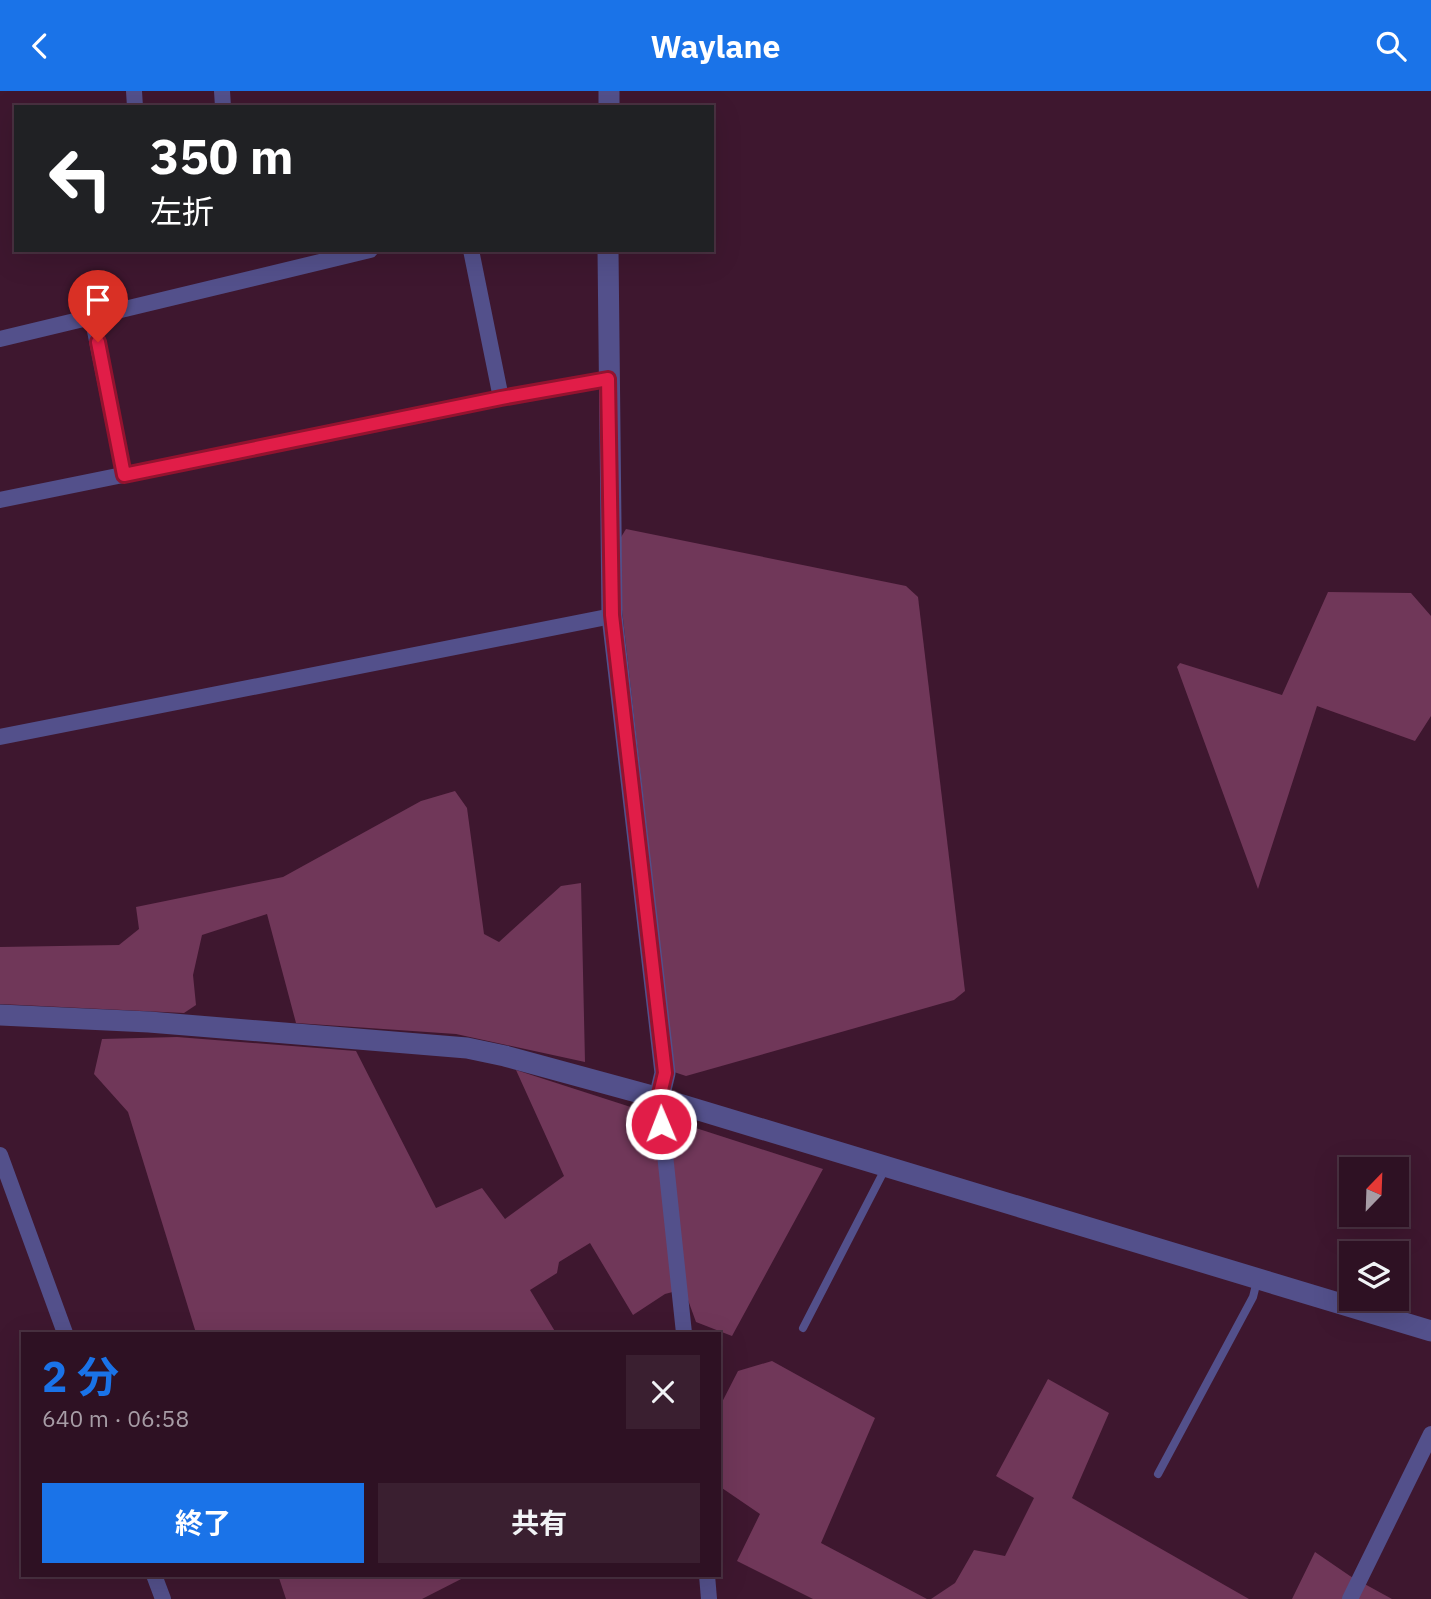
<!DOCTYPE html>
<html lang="ja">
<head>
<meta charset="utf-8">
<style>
	:root { --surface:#2e1123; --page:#3a1f30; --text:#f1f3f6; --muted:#a79da6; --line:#493141; --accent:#1a73e8 }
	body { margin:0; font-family:"IBM Plex Sans","Noto Sans JP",sans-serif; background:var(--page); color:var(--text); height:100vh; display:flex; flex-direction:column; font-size:26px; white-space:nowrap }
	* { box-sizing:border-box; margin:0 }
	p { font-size:23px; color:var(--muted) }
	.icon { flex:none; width:38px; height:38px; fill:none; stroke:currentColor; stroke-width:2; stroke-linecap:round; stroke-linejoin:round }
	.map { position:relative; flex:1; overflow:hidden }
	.side { position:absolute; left:21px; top:1241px; width:700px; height:245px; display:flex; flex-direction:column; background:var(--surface); border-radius:0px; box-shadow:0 7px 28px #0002,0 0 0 2px var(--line) }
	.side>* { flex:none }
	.top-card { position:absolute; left:14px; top:14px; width:700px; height:147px; border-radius:0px; box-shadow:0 7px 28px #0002,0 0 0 2px var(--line); background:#202124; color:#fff; overflow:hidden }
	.needle { width:46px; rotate:23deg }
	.tools { position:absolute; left:1339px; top:1066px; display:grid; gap:14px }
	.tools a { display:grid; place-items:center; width:70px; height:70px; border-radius:0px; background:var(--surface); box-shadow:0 7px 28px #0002,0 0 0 2px var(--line); font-size:35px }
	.pin { position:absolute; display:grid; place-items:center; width:60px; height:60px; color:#fff; margin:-72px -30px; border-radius:50% 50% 50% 0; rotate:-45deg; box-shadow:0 0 7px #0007 }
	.pin .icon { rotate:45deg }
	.me { position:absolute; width:77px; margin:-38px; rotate:359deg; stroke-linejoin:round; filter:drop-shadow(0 0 5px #0008) }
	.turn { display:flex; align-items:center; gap:24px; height:147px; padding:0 21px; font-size:32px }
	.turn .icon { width:91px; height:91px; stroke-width:2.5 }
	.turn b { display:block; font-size:49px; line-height:60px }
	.round { display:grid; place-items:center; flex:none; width:74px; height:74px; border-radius:0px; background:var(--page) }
	.headline { display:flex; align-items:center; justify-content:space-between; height:119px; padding:0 21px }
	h1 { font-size:42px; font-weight:700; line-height:52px; color:var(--accent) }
	.primary-button { display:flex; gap:14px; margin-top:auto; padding:14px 21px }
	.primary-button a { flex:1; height:80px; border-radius:0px; background:var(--accent); color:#fff; font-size:28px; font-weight:700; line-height:80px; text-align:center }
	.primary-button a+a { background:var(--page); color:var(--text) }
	header { display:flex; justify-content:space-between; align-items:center; height:91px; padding:0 21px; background:var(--accent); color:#fff; font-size:32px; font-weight:700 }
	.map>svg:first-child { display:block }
	.green { fill:#703759 }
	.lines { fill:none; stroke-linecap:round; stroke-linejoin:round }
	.service { stroke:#53508b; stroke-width:8 }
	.minor { stroke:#53508b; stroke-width:16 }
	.tertiary { stroke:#53508b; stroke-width:21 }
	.route-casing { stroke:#92132f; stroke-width:18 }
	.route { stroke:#e11d48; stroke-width:12 }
</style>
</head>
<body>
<header><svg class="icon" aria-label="back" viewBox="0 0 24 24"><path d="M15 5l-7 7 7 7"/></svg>Waylane<svg class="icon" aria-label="search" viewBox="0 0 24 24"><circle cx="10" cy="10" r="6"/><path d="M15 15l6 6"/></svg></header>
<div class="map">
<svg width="1431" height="1508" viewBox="0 0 1431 1508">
	<rect width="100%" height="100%" fill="#3e172f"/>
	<g class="green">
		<polygon points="626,438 906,495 918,506 965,900 954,909 686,985 674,981 622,519 618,451"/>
		<polygon points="1328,501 1411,502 1431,525 1431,625 1415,650 1317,615 1258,798 1177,576 1180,572 1282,604"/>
		<polygon points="455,700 467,717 484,843 499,851 561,795 581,792 585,971 456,943 296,932 267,823 202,844 193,884 196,914 184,922 0,913 0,856 119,854 139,838 136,816 283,786 421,710"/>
		<polygon points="177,946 356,960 436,1117 482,1097 505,1128 564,1085 516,979 823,1078 732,1245 696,1231 684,1198 665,1203 633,1224 590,1152 559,1171 557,1182 530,1199 556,1242 196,1242 128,1021 94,983 102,948"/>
		<polygon points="772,1270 875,1327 821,1452 927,1508 813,1508 737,1470 760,1423 719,1395 719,1317 738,1280"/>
		<polygon points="1048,1288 1109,1322 1072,1407 1249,1508 931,1508 955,1492 974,1459 1005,1465 1034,1407 996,1385"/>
		<polygon points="1315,1461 1350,1485 1392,1508 1292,1508"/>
		<polygon points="278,1484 469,1484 422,1508 286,1508"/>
	</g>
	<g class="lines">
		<g class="service">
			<polyline points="803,1237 885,1078"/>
			<polyline points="1158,1383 1253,1206 1257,1190"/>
		</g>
		<g class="minor">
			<polyline points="134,0 135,16"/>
			<polyline points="222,0 223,16"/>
			<polyline points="471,159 501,307"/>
			<polyline points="92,225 124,384"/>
			<polyline points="0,248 370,159"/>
			<polyline points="0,409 501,307 608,288"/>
			<polyline points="0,646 612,525"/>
			<polyline points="659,1007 684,1242"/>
			<polyline points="0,1064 65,1242"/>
			<polyline points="154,1484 163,1508"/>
			<polyline points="707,1484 709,1508"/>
			<polyline points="1350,1508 1431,1343"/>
		</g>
		<g class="tertiary">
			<polyline points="609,16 609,0"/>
			<polyline points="608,159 612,525 665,982 659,1007"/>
			<polyline points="0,924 149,931 467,957 505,965 659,1007 1431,1240"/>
		</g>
	</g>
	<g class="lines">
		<defs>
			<polyline id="route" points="98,251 124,384 501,307 608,288 612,524 665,982 659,1007 661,1033"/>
		</defs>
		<use href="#route" class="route-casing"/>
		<use href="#route" class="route"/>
	</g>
</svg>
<div class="tools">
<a><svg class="needle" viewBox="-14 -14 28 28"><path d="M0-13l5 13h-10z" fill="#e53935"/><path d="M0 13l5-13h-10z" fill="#a79da6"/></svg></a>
<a><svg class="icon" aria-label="layers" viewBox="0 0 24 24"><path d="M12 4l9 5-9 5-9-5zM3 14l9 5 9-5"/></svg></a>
</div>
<div class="pin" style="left:98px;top:251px;background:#d93025"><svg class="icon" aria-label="arrive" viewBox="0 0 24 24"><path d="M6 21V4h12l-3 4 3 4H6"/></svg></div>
<svg class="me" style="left:661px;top:1033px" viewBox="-20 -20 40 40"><circle r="17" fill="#e11d48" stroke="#fff" stroke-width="3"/><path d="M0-11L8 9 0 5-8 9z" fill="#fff"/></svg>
<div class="top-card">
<div class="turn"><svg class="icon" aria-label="left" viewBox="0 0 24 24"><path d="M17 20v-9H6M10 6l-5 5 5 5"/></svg><div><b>350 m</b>左折</div></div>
</div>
<section class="side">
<div class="headline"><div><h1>2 分</h1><p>640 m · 06:58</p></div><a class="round"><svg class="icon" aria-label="close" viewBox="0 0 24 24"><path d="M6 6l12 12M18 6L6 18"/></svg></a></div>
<div class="primary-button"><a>終了</a><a>共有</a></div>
</section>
</div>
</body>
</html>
